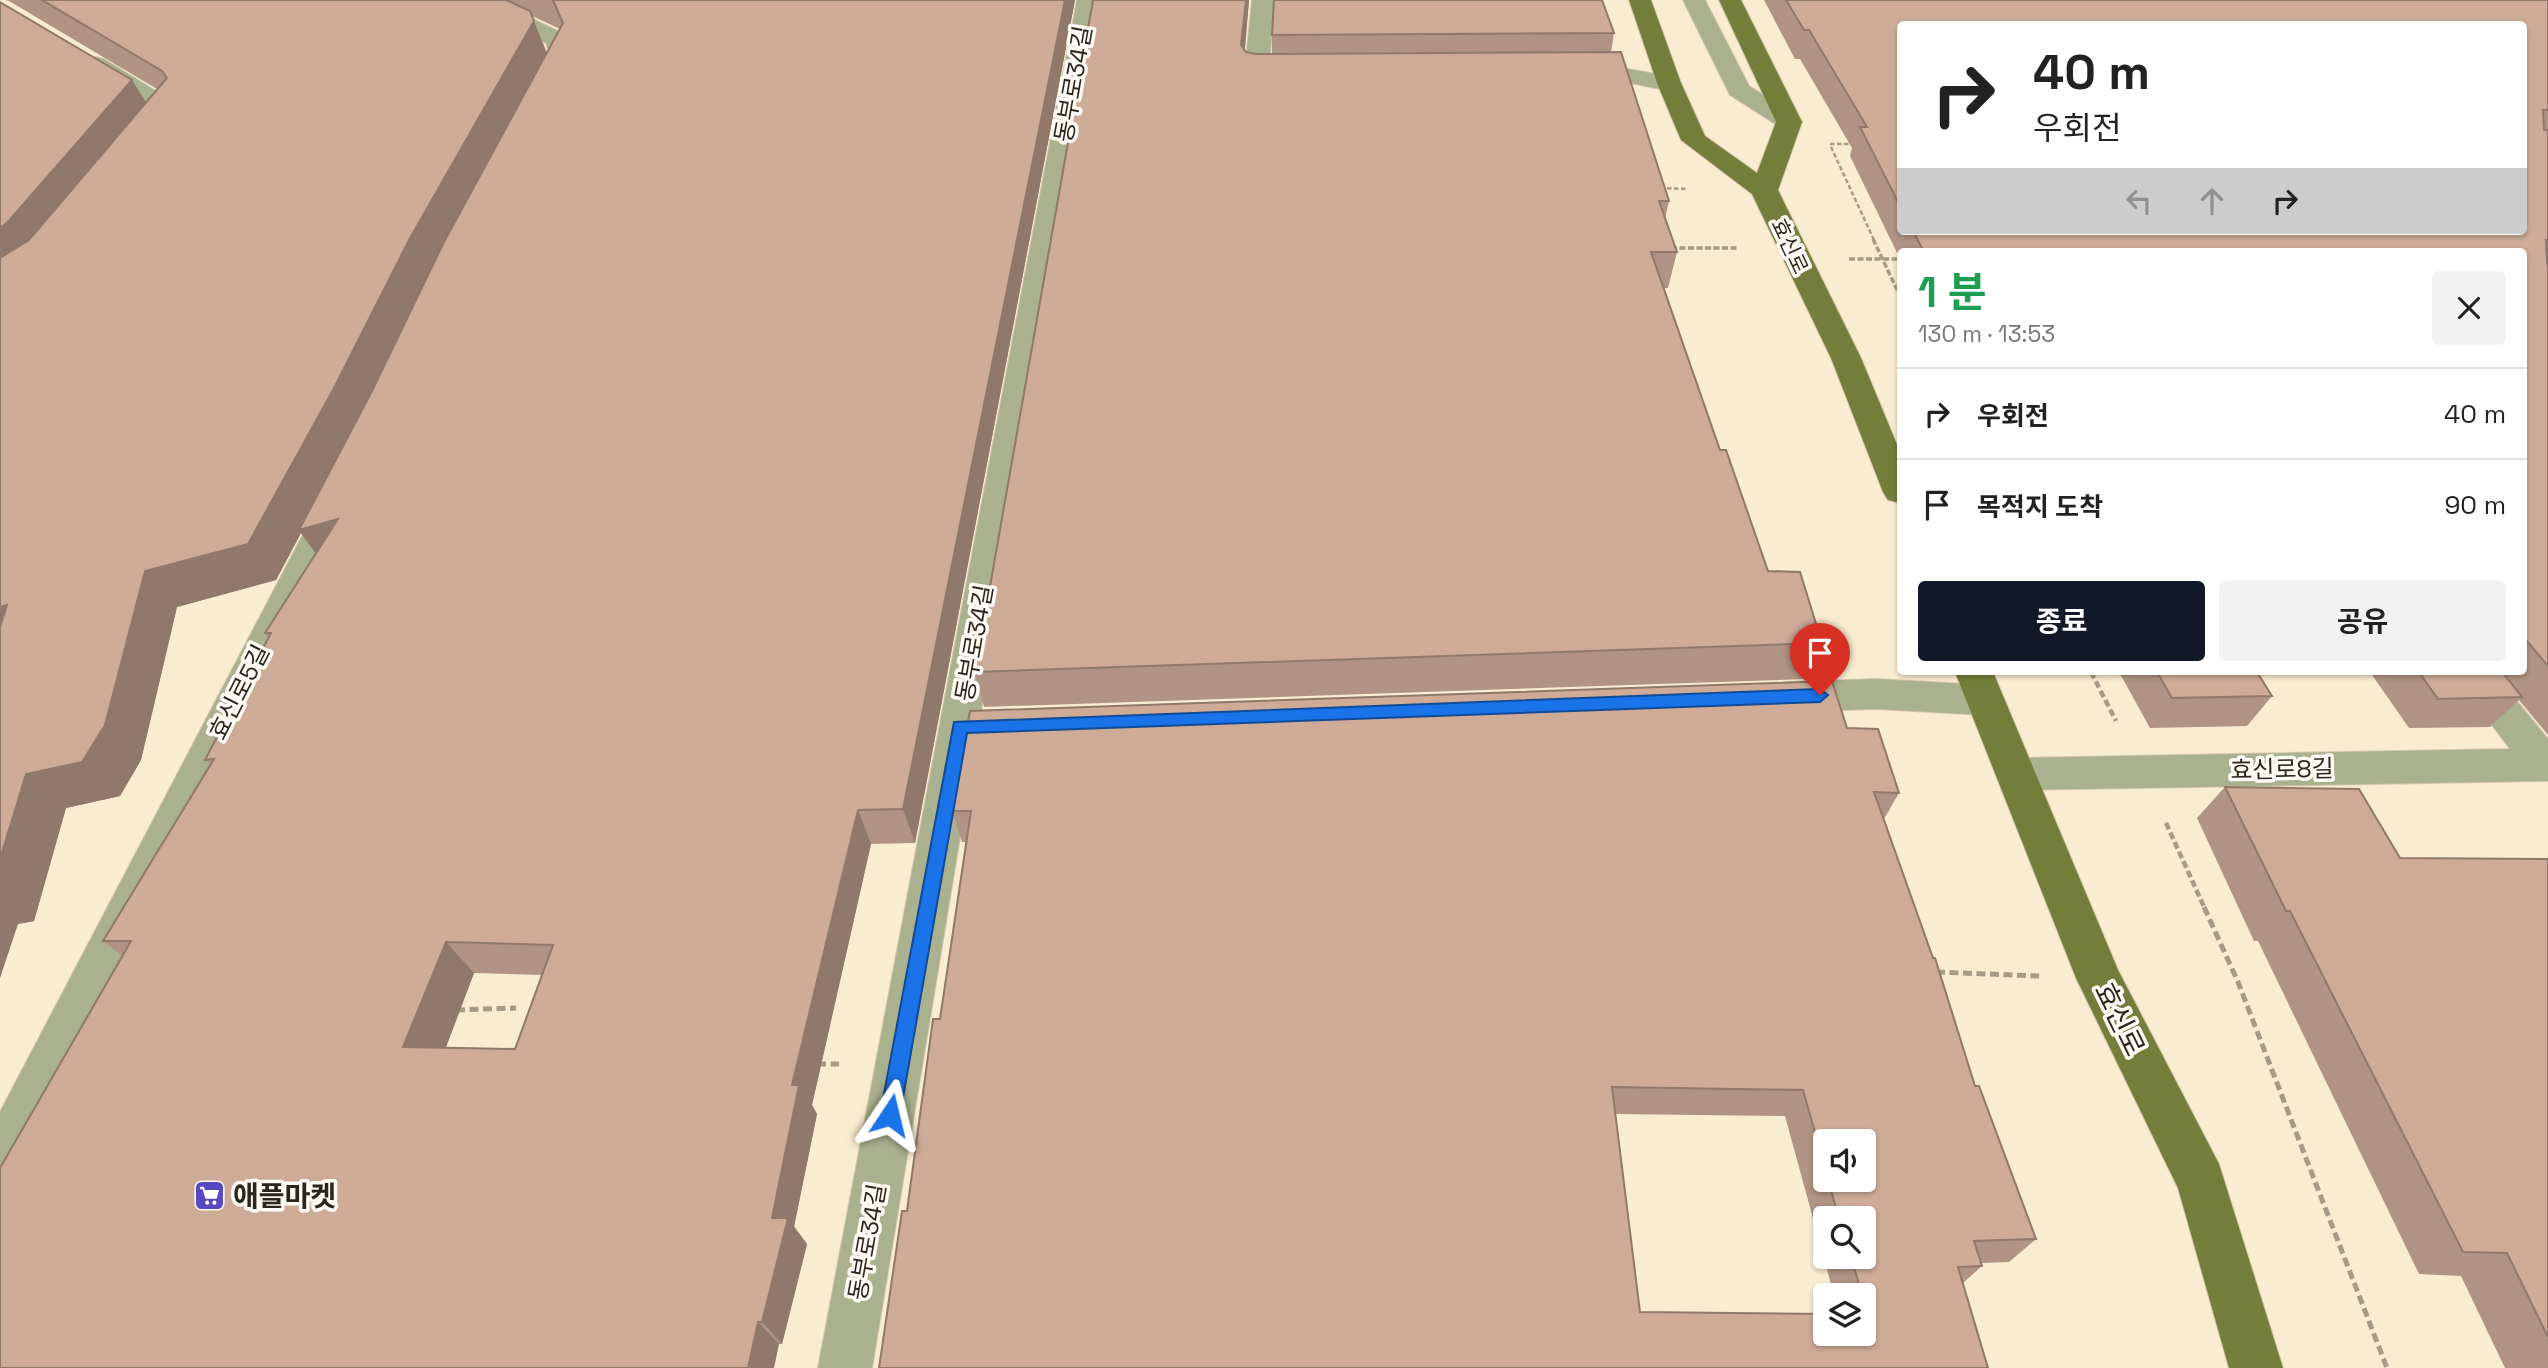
<!DOCTYPE html>
<html lang="ko">
<head>
<meta charset="utf-8">
<style>
	:root { --surface:#fff; --page:#f2f2f2; --text:#222; --muted:#767676; --line:#e0e0e0; --accent:#111827 }
	body { margin:0; font-family:"Space Grotesk","Noto Sans KR",sans-serif; background:var(--page); color:var(--text); height:100vh; display:flex; flex-direction:column; font-size:26px; white-space:nowrap }
	* { box-sizing:border-box; margin:0 }
	p { font-size:23px; color:var(--muted) }
	.icon { flex:none; width:38px; height:38px; fill:none; stroke:currentColor; stroke-width:2; stroke-linecap:round; stroke-linejoin:round }
	.map { position:relative; flex:1; overflow:hidden }
	.side { position:absolute; left:1897px; top:248px; width:630px; height:427px; display:flex; flex-direction:column; background:var(--surface); border-radius:7px; box-shadow:0 2px 5px #0004 }
	.side>* { flex:none }
	.banner { position:absolute; left:1897px; top:21px; width:630px; height:214px; border-radius:7px; box-shadow:0 2px 5px #0004; background:#fff; color:var(--text); overflow:hidden }
	.tools { position:absolute; left:1813px; top:1129px; display:grid; gap:14px }
	.tools a { display:grid; place-items:center; width:63px; height:63px; border-radius:7px; background:var(--surface); box-shadow:0 2px 5px #0004; font-size:35px }
	.pin { position:absolute; display:grid; place-items:center; width:60px; height:60px; color:#fff; margin:-72px -30px; border-radius:50% 50% 50% 0; rotate:-45deg; box-shadow:0 0 7px #0007 }
	.pin .icon { rotate:45deg }
	.me { position:absolute; width:77px; margin:-38px; rotate:10deg; stroke-linejoin:round; filter:drop-shadow(0 0 5px #0008) }
	.turn { display:flex; align-items:center; gap:24px; height:147px; padding:0 21px; font-size:32px }
	.turn .icon { width:91px; height:91px; stroke-width:2.5 }
	.turn b { display:block; font-size:49px; line-height:60px }
	.lanes { display:flex; align-items:center; height:66px; padding:0 21px; background:#0003; justify-content:center; gap:35px; direction:ltr }
	.lanes .off { opacity:.35 }
	.round { display:grid; place-items:center; flex:none; width:74px; height:74px; border-radius:7px; background:var(--page) }
	.overview { display:flex; align-items:center; justify-content:space-between; height:119px; padding:0 21px }
	h1 { font-size:42px; font-weight:700; line-height:52px; color:#1e9e55 }
	.button { display:flex; gap:14px; margin-top:auto; padding:14px 21px }
	.button a { flex:1; height:80px; border-radius:7px; background:var(--accent); color:#fff; font-size:28px; font-weight:700; line-height:80px; text-align:center }
	.button a+a { background:var(--page); color:var(--text) }
	ul { padding:0; list-style:none }
	li { display:flex; align-items:center; gap:21px; height:91px; padding:0 21px; border-top:2px solid var(--line) }
	li div { flex:1 }
	li b { display:block; font-size:26px }
	li em { font-style:normal }
	.map>svg:first-child { display:block }
	.lines { fill:none; stroke-linecap:round; stroke-linejoin:round }
	.minor-casing { stroke:#d5c8af; stroke-width:2 }
	.major-casing { stroke:#d5c8af; stroke-width:2 }
	.path-far3 { stroke:#a59b86; stroke-width:2.5; stroke-dasharray:4.5 2.5; stroke-linecap:butt }
	.path-far2 { stroke:#a59b86; stroke-width:3.5; stroke-dasharray:6 2.5; stroke-linecap:butt }
	.path-far1 { stroke:#a59b86; stroke-width:4.5; stroke-dasharray:7 3.5; stroke-linecap:butt }
	.path { stroke:#a59b86; stroke-width:5; stroke-dasharray:9 4.5; stroke-linecap:butt }
	.minor { fill:#aab18e; fill-rule:evenodd }
	.major { fill:#737e3a; fill-rule:evenodd }
	.wall { fill:#b09382; fill-rule:evenodd }
	.shaded-wall { fill:#90786a }
	.building { fill:#cdab97; stroke:#90786a; stroke-width:2; fill-rule:evenodd }
	.route { fill:#1a73e8; stroke:#114b97; stroke-width:2 }
	.labels { text-anchor:middle; dominant-baseline:central; stroke-width:7; stroke-linejoin:round; paint-order:stroke }
	.far-street-label { font-size:21px; fill:#2b261b; stroke:#fdfaf5 }
	.street-label { font-size:24px; fill:#2b261b; stroke:#fdfaf5 }
	.near-street-label { font-size:28px; fill:#2b261b; stroke:#fdfaf5 }
	.near-poi-label { font-size:28px; font-weight:bold; fill:#2b261b; stroke:#fdfaf5; text-anchor:start }
</style>
</head>
<body>
<div class="map">
<svg width="2548" height="1368" viewBox="0 0 2548 1368">
	<rect width="100%" height="100%" fill="#faecd0"/>
	<g class="lines">
		<defs>
			<g id="minor">
				<polygon points="464,0 493,0 564,34 574,55 555,90 546,92 537,90 534,85 550,55 546,43 467,5"/>
				<polygon points="1077,0 1099,0 872,1368 818,1368"/>
				<polygon points="1252,0 1274,0 1269,71 1291,73 1294,78 1291,83 1282,85 1247,83 1244,78"/>
				<polygon points="1683,0 1705,0 1749,86 1798,117 1802,122 1798,127 1789,130 1780,127 1730,95"/>
				<path d="M 95,57 L 104,59 L 182,107 L 186,112 C 175,127 166,143 146,138 L 142,133 L 158,114 L 86,69 L 83,64 L 86,59 Z"/>
				<path d="M 1628,69 L 1678,78 L 1681,83 L 1678,88 C 1661,92 1645,85 1629,83 C 1609,82 1588,87 1568,82 L 1565,77 L 1568,72 Z"/>
				<polygon points="337,490 349,494 354,502 18,1180 0,1187 0,1112 320,502 325,494"/>
				<polygon points="2452,672 2493,672 2548,739 2548,781 2017,790 2003,786 1997,774 2003,762 2017,758 2510,749"/>
				<polygon points="1876,679 1985,685 1999,689 2004,700 1999,711 1985,715 1876,709 1785,712 1771,708 1766,697 1771,686 1785,682"/>
			</g>
			<g id="major">
				<polygon points="1629,0 1651,0 1681,83 1705,136 1757,173 1776,122 1719,0 1741,0 1802,122 1778,190 1861,358 1900,452 1900,503 1888,500 1883,492 1831,358 1752,194 1681,140 1657,83"/>
				<polygon points="1955,672 1993,672 2118,970 2219,1164 2283,1368 2229,1368 2178,1188 2076,978"/>
			</g>
		</defs>
		<use href="#minor" class="minor-casing"/>
		<use href="#major" class="major-casing"/>
		<g class="path-far3">
			<polyline points="1830,144 1856,144"/>
			<polyline points="1831,147 1874,240"/>
			<polyline points="1660,188 1687,189"/>
		</g>
		<g class="path-far2">
			<polyline points="1873,239 1900,296"/>
			<polyline points="1671,248 1739,248"/>
			<polyline points="1849,259 1900,259"/>
		</g>
		<g class="path-far1">
			<polyline points="2091,672 2116,721"/>
			<polyline points="2166,823 2205,909"/>
		</g>
		<g class="path">
			<polyline points="2204,907 2238,982 2387,1368"/>
			<polyline points="1936,972 2039,976"/>
			<polyline points="456,1010 516,1008"/>
			<polyline points="817,1064 839,1064"/>
		</g>
		<use href="#minor" class="minor"/>
		<use href="#major" class="major"/>
	</g>
	<g class="wall">
		<path d="M 5,0 L 1075,0 L 915,843 L 871,844 L 812,1105 L 817,1114 L 794,1226 L 807,1244 L 782,1344 L 779,1344 L 122,956 L 103,941 L 211,765 L 205,760 L 269,638 L 265,633 L 316,554 L 301,533 L 276,580 L 177,607 L 141,760 L 120,796 L 66,808 L 34,921 L 18,924 L 132,80 L 146,102 L 157,89 L 9,1 ZM 532,16 L 560,29 L 547,53 L 544,45 ZM 474,973 L 542,975 L 515,1049 L 446,1047 Z"/>
		<polygon points="1093,0 1249,0 1245,50 1246,52 1256,54 1272,54 1272,35 1614,33 1611,52 1669,201 1665,218 1677,252 1668,288 1664,288 1720,450 1768,571 1822,643 1806,679 984,707 975,672"/>
		<path d="M 1764,0 L 2548,0 L 2548,735 L 2519,700 L 2490,727 L 2409,728 L 2370,672 L 2524,672 L 2524,252 L 1900,252 L 1900,259 L 1850,156 L 1852,148 L 1800,59 L 1795,59 ZM 1900,24 L 2524,231 L 1900,231 Z"/>
		<polygon points="2119,672 2257,672 2272,696 2247,726 2150,728"/>
		<path d="M 1847,728 L 1899,793 L 1884,819 L 1975,1086 L 2036,1239 L 2009,1262 L 1981,1263 L 1982,1266 L 1963,1283 L 1988,1368 L 907,1211 L 940,1019 L 966,842 L 962,842 L 952,811 ZM 1615,1114 L 1785,1116 L 1834,1295 L 1864,1295 L 1864,1334 L 1640,1312 ZM 1825,1141 L 1864,1180 L 1825,1180 ZM 1825,1218 L 1864,1218 L 1864,1256 L 1825,1256 Z"/>
		<polygon points="2225,787 2400,858 2548,859 2548,1368 2505,1368 2461,1276 2419,1274 2258,941 2254,941 2197,818"/>
	</g>
	<g class="shaded-wall">
		<polygon points="1065,0 1075,0 915,843 903,809"/>
		<polygon points="1246,0 1249,0 1242,79 1241,45"/>
		<polygon points="530,11 547,55 338,519 325,566 301,533 276,580 177,607 141,760 120,796 66,808 34,921 18,924 0,978 0,859 26,774 145,571 409,240"/>
		<polygon points="132,80 154,115 0,279 0,227"/>
		<polygon points="2546,240 2548,240 2548,262 2524,270"/>
		<polygon points="7,605 0,636 0,607"/>
		<polygon points="858,810 871,844 812,1105 817,1114 794,1227 807,1244 782,1344 762,1322 772,1218 792,1085"/>
		<polygon points="446,942 474,973 435,1076 403,1047"/>
		<polygon points="758,1322 779,1344 774,1368 748,1368"/>
	</g>
	<g class="building">
		<polygon points="42,0 506,0 530,11 534,21 409,240 334,388 248,544 145,571 105,725 82,762 26,774 0,859 0,627 7,605 0,607 0,258 29,240 167,78 162,71"/>
		<path d="M 553,0 L 1065,0 L 903,809 L 858,810 L 792,1085 L 799,1085 L 772,1218 L 788,1218 L 762,1322 L 758,1322 L 748,1368 L 0,1368 L 0,1168 L 131,941 L 103,941 L 214,759 L 205,760 L 271,633 L 265,633 L 338,519 L 299,530 L 372,391 L 444,242 L 563,23 ZM 446,942 L 553,945 L 515,1049 L 403,1047 Z"/>
		<polygon points="1093,0 1246,0 1241,45 1246,52 1256,54 1621,52 1669,201 1659,201 1677,252 1651,252 1720,450 1726,450 1768,571 1800,572 1822,643 975,672"/>
		<polygon points="1274,0 1602,0 1614,33 1272,35"/>
		<polygon points="1786,0 2548,0 2548,110 2543,110 2544,130 2548,130 2548,240 2546,240 2547,263 2548,262 2548,666 2526,640 2524,640 2524,252 1924,252 1913,231 2524,231 2524,24 1900,24 1900,206 1860,127 1867,127 1809,30 1804,30"/>
		<polygon points="0,2 132,80 6,224 0,227"/>
		<polygon points="2157,672 2257,672 2272,696 2172,698"/>
		<polygon points="2419,672 2502,672 2522,697 2438,699"/>
		<path d="M 1832,681 L 1847,728 L 1878,729 L 1899,793 L 1874,792 L 1933,958 L 1935,958 L 1975,1086 L 1979,1086 L 2036,1239 L 1974,1241 L 1982,1266 L 1958,1267 L 1988,1368 L 879,1368 L 902,1211 L 907,1211 L 933,1019 L 940,1019 L 971,811 L 952,811 L 970,711 ZM 1612,1087 L 1803,1090 L 1825,1168 L 1825,1141 L 1864,1141 L 1864,1180 L 1828,1180 L 1839,1218 L 1864,1218 L 1864,1256 L 1851,1256 L 1862,1295 L 1864,1295 L 1864,1303 L 1867,1315 L 1864,1315 L 1864,1334 L 1825,1334 L 1825,1314 L 1640,1312 Z"/>
		<polygon points="2225,787 2359,789 2400,858 2548,859 2548,1337 2507,1253 2463,1252 2290,911 2286,911"/>
	</g>
	<polygon class="route" points="1820,689 1828,695 1820,702 967,733 900,1115 897,1122 890,1124 883,1122 880,1115 954,722"/>
	<defs>
		<symbol id="supermarket-square" viewBox="-11 -11 22 22"><rect x="-9" y="-9" width="18" height="18" rx="4" fill="#5649c1" stroke="#fdfaf5"/><path d="M-6-5.5h2.5l.6 2H6L4.5 2H-2.5L-4.4-4H-6ZM-1.5 3.2a1.3 1.3 0 1 0 .1 0ZM3 3.2a1.3 1.3 0 1 0 .1 0Z" fill="#fff"/></symbol>
	</defs>
	<g fill-rule="evenodd">
		<use href="#supermarket-square" x="192" y="1178" width="35" height="35"/>
	</g>
	<g class="labels">
		<g class="far-street-label">
			<text transform="translate(1790 246) rotate(65)">효신로</text>
		</g>
		<g class="street-label">
			<text transform="translate(1073 84) rotate(-80)">동부로34길</text>
			<text transform="translate(974 643) rotate(-80)">동부로34길</text>
			<text transform="translate(239 692) rotate(-63)">효신로5길</text>
			<text transform="translate(2282 769) rotate(-1)">효신로8길</text>
			<text transform="translate(867 1242) rotate(-80)">동부로34길</text>
		</g>
		<g class="near-street-label">
			<text transform="translate(2120 1019) rotate(64)">효신로</text>
		</g>
		<g class="near-poi-label">
			<text x="233" y="1196">애플마켓</text>
		</g>
	</g>
</svg>
<div class="tools">
<a><svg class="icon" aria-label="sound" viewBox="0 0 24 24"><path d="M4 9h4l5-4v14l-5-4H4zM17 9q2 3 0 6"/></svg></a>
<a><svg class="icon" aria-label="search" viewBox="0 0 24 24"><circle cx="10" cy="10" r="6"/><path d="M15 15l6 6"/></svg></a>
<a><svg class="icon" aria-label="layers" viewBox="0 0 24 24"><path d="M12 4l9 5-9 5-9-5zM3 14l9 5 9-5"/></svg></a>
</div>
<div class="pin" style="left:1820px;top:695px;background:#d93025"><svg class="icon" aria-label="arrive" viewBox="0 0 24 24"><path d="M6 21V4h12l-3 4 3 4H6"/></svg></div>
<svg class="me" style="left:890px;top:1115px" viewBox="-20 -20 40 40"><path d="M0-17L14 15 0 8-14 15z" fill="#1a73e8" stroke="#fff" stroke-width="4"/></svg>
<div class="banner">
<div class="turn"><svg class="icon" aria-label="right" viewBox="0 0 24 24"><path d="M7 20v-9h11M14 6l5 5-5 5"/></svg><div><b>40 m</b>우회전</div></div>
<div class="lanes"><svg class="icon off" aria-label="left" viewBox="0 0 24 24"><path d="M17 20v-9H6M10 6l-5 5 5 5"/></svg><svg class="icon off" aria-label="ahead" viewBox="0 0 24 24"><path d="M12 20V5M6 11l6-6 6 6"/></svg><svg class="icon" aria-label="right" viewBox="0 0 24 24"><path d="M7 20v-9h11M14 6l5 5-5 5"/></svg></div>
</div>
<section class="side">
<div class="overview"><div><h1>1 분</h1><p>130 m · 13:53</p></div><a class="round"><svg class="icon" aria-label="close" viewBox="0 0 24 24"><path d="M6 6l12 12M18 6L6 18"/></svg></a></div>
<ul>
<li><svg class="icon" aria-label="right" viewBox="0 0 24 24"><path d="M7 20v-9h11M14 6l5 5-5 5"/></svg><div><b>우회전</b></div><em>40 m</em></li>
<li><svg class="icon" aria-label="arrive" viewBox="0 0 24 24"><path d="M6 21V4h12l-3 4 3 4H6"/></svg><div><b>목적지 도착</b></div><em>90 m</em></li>
</ul>
<div class="button"><a>종료</a><a>공유</a></div>
</section>
</div>
</body>
</html>
